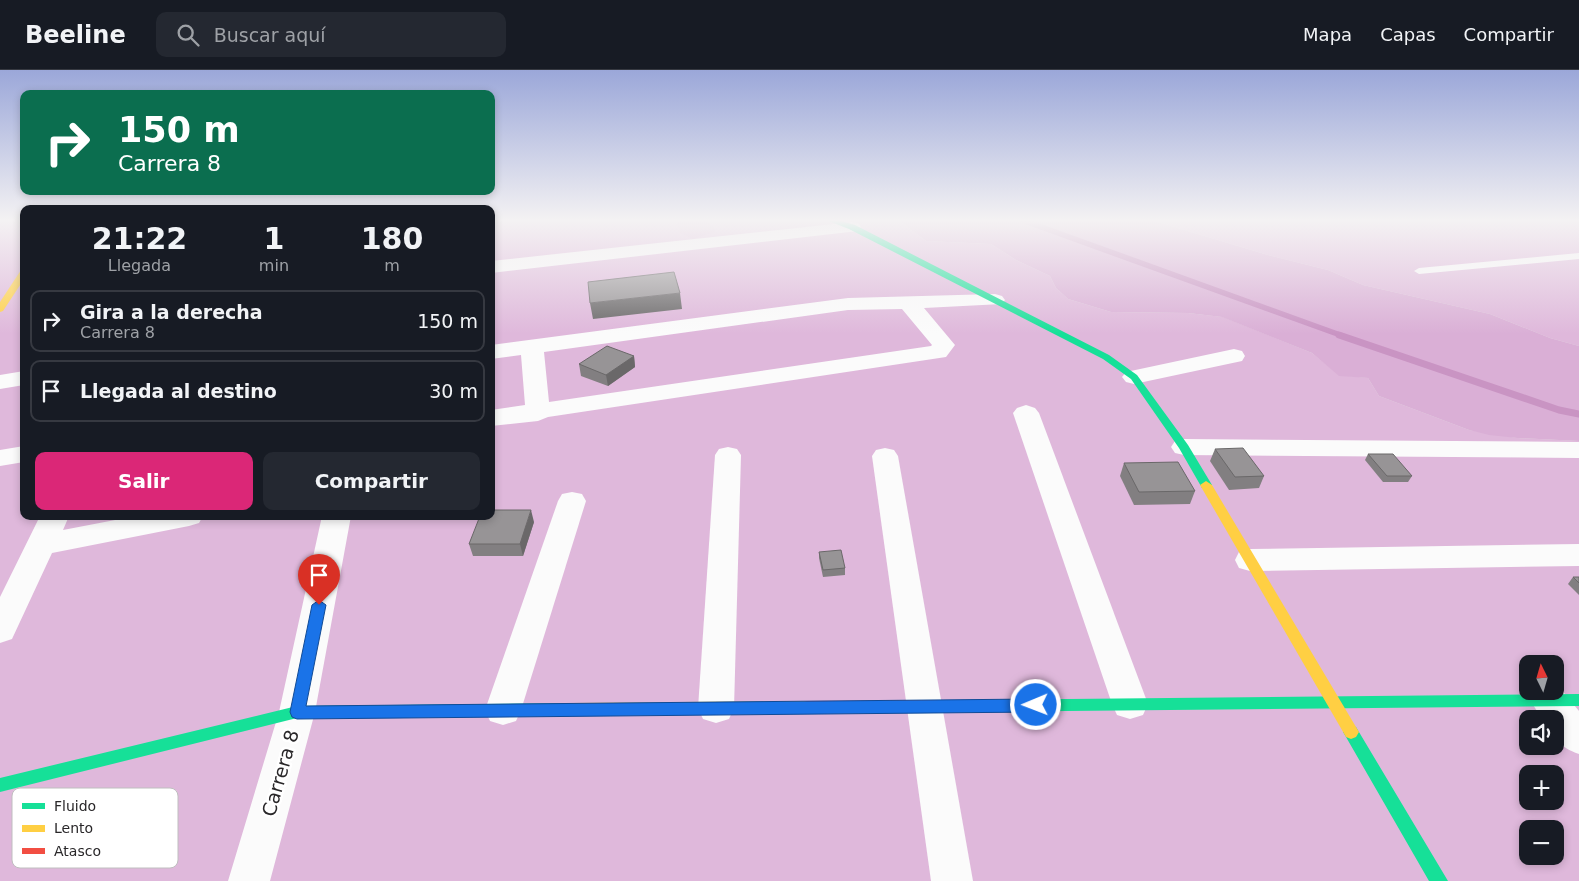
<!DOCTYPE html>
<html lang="es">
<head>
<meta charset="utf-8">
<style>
	:root { --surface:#171b24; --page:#242831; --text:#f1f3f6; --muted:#9ea1a6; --line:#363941; --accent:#db2777 }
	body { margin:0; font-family:"DejaVu Sans",sans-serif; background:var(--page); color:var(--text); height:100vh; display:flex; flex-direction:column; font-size:19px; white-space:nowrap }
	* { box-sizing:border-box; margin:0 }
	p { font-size:16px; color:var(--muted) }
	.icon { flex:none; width:28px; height:28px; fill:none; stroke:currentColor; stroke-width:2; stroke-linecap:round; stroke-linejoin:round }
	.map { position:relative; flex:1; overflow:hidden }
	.panel { position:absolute; left:20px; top:135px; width:475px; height:315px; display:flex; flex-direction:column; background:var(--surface); border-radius:10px; box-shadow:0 2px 8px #0003 }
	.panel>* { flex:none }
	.hud { position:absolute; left:20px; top:20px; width:475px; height:105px; border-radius:10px; box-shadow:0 2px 8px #0003; background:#0b6e4f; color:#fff; overflow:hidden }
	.needle { width:32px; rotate:355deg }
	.buttons { position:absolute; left:1519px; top:585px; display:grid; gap:10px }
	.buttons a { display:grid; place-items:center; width:45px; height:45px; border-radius:10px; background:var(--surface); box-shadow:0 2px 8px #0003; font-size:25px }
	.pin { position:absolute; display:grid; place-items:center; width:42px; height:42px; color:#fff; margin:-51px -21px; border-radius:50% 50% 50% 0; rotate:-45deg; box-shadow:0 0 5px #0007 }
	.pin .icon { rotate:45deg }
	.me { position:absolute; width:55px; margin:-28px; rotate:269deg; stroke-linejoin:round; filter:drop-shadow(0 0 4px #0008) }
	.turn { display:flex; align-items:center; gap:18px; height:105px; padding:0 15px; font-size:22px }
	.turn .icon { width:65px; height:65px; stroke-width:2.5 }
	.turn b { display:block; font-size:35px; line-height:42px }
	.eta { display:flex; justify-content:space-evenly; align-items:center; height:85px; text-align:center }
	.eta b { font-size:30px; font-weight:700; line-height:35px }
	.action { display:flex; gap:10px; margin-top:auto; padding:10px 15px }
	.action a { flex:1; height:58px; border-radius:10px; background:var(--accent); color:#fff; font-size:20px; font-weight:700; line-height:58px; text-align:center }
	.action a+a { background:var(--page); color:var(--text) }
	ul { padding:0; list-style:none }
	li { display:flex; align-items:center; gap:15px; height:62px; margin:0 10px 8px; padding:0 5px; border:2px solid var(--line); border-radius:10px }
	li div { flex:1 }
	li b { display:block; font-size:19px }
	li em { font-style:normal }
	header { display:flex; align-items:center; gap:30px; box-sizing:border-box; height:70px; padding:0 25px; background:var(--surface); border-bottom:1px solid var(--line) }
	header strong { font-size:24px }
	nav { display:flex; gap:28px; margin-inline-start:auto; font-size:18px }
	.search { width:350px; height:45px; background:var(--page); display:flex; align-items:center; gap:12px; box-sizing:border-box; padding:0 18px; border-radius:10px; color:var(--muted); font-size:19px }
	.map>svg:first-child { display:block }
	.green { fill:#dfb8db; fill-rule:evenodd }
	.forest { fill:#daafd6 }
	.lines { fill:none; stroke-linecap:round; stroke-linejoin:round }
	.stream-far1 { stroke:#c994c3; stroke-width:5.5 }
	.stream { stroke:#c994c3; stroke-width:7 }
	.lane { fill:#fbfbfb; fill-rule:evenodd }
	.street { fill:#fbfbfb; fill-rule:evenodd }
	.fast { fill:#16e098; fill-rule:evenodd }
	.slow { fill:#ffcf43; fill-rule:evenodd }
	.jam { fill:#f24e42; fill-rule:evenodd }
	.wall { fill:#827f81 }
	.shaded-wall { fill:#6a6869 }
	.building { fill:#979496; stroke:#6a6869 }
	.route { fill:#1a73e8; stroke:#114b97 }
	.labels { text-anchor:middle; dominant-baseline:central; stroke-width:5; stroke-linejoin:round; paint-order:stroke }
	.near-street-label { font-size:19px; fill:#292729; stroke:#fff }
	.key { fill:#fff; stroke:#bfbebf; stroke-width:1 }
	.key-label { font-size:14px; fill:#292729 }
</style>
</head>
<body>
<header>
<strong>Beeline</strong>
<div class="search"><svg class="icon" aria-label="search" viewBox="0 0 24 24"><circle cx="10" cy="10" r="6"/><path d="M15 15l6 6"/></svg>Buscar aquí</div>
<nav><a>Mapa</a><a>Capas</a><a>Compartir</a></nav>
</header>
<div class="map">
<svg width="1579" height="811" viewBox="0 0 1579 811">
	<rect width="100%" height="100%" fill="#e6e2e5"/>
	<g class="green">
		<path d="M 0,150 L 24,150 L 24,446 L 491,446 L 491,150 L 898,150 L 926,171 L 991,174 L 1016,190 L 1050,206 L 1056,218 L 1068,229 L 1111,242 L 1188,243 L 1223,247 L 1312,283 L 1339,305 L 1368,308 L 1379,326 L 1469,360 L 1517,368 L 1579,371 L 1579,811 L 0,811 ZM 1528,594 L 1555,594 L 1555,621 L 1528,621 ZM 1528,649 L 1555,649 L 1555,676 L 1528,676 ZM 1528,704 L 1555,704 L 1555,731 L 1528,731 ZM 1528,759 L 1555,759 L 1555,786 L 1528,786 Z"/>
		<polygon points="1151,150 1579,150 1579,276 1550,268 1490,244 1363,215 1328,200 1268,185"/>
	</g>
	<g class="forest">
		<polygon points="677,150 705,150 714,158 715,162 693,169 680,163"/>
		<polygon points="898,150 1151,150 1268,185 1328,200 1363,215 1490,244 1550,268 1579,276 1579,371 1517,368 1489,365 1469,360 1379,326 1368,308 1339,306 1312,283 1222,247 1188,243 1111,242 1068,229 1056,218 1050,206 1016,190 991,174 926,171"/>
	</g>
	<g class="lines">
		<polyline class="stream-far1" points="1022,150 1343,266"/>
		<polyline class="stream" points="1339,265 1559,340 1579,344"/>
		<polygon class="lane" points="1579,183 1579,189 1419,204 1414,201 1419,198"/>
		<g class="street">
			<polygon points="852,152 858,153 861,157 858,161 491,203 491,191"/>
			<path d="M 995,224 L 1002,226 L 1005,230 L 1002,234 L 924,238 L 955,275 L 946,287 L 548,347 L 538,351 L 491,356 L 491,340 L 525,335 L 521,285 L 491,289 L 491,275 L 848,228 ZM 902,239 L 932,275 L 931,276 L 549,332 L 544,282 L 848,240 Z"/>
			<polygon points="1234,279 1242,281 1245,286 1242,291 1134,314 1126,312 1122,307 1126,302"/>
			<polygon points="24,301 24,315 0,319 0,305"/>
			<polygon points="1026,335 1035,338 1039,343 1148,634 1143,645 1130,649 1117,645 1112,634 1013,343 1017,338"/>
			<polygon points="1184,369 1579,372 1579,388 1184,385 1175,383 1171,377 1175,371"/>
			<polygon points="24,376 24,392 0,396 0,380"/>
			<polygon points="728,377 737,379 741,385 734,638 729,649 716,653 703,649 698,638 715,385 719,379"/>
			<polygon points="885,378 894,380 898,386 973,811 931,811 872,386 876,380"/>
			<polygon points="572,422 582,424 586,431 521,640 516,651 503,655 490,651 485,640 558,431 562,424"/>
			<polygon points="40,446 69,446 63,460 136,446 203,446 199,453 189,456 52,483 12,569 0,573 0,527"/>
			<polygon points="322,446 351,446 315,642 270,811 228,811 279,642"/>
			<polygon points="1579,474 1579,496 1250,501 1239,498 1235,490 1239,482 1250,479"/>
			<path d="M 1555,617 L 1561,619 L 1579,641 L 1579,684 C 1559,677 1555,670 1555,649 L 1542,649 L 1530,630 L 1534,621 L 1555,621 Z"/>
		</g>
		<g class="fast">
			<polygon points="826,150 838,150 855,155 1109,285 1137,305 1188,375 1212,415 1210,418 1202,418 1179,378 1131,309 1103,289 849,159"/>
			<polygon points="1579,624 1579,636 959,642 954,640 952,636 954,632 959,630"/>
			<polygon points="573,633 578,635 580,639 578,643 573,645 297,648 0,722 0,708 297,636"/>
			<polygon points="1351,655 1356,657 1448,811 1429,811 1346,667 1343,662 1346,657"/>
		</g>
		<g class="slow">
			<polygon points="21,200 24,200 24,209 3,241 0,242 0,232"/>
			<polygon points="1206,411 1212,415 1356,657 1359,662 1356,667 1351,669 1346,667 1200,415"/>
			<polygon points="807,631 812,633 814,637 812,641 807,643 573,645 568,643 566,639 568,635 573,633"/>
		</g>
		<polygon class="jam" points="959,630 964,632 966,636 964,640 959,642 807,643 802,641 800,637 802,633 807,631"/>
	</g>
	<g class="wall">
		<polygon points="634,286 635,297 608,316 581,306 579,294"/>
		<polygon points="1215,379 1264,406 1259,418 1229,420 1210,391"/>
		<polygon points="1368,384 1412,406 1408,412 1383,412 1365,390"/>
		<polygon points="1124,393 1195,421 1190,434 1134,435 1120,406"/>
		<polygon points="534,452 523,486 473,486 469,474"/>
		<polygon points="819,482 845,498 845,505 823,507 819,488"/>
		<polygon points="1573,507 1579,507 1579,525 1568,514"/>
	</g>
	<g class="shaded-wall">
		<polygon points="680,223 682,239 593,249 590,233"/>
		<polygon points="634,286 635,297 608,316 606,305"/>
		<polygon points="531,440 534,452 523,486 520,474"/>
	</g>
	<g class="building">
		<polygon points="674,202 680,223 590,233 588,212"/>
		<polygon points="607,276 634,286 606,305 579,294"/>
		<polygon points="1243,378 1264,406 1235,407 1215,379"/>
		<polygon points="1368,384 1393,384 1412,406 1387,406"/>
		<polygon points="1178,392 1195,421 1139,422 1124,393"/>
		<polygon points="491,440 531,440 520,474 469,474 480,446 491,446"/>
		<polygon points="841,480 845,498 823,500 819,482"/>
		<polygon points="1573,507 1579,507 1579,513"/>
	</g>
	<linearGradient id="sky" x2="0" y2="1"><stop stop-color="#9ba7d9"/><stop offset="0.57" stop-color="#f4f2f3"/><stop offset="1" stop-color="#f4f2f3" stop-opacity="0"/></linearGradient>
	<rect width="1579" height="264" fill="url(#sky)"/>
	<polygon class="route" points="319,530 326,535 306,636 1036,629 1042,631 1044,635 1042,640 1036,642 297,649 292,647 290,642 312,535"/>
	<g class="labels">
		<g class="near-street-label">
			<text transform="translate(280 703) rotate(-74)">Carrera 8</text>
		</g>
	</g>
	<rect x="12" y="718" width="166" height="80" rx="8" class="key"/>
	<rect x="22" y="733" width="23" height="6" fill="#16e098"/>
	<rect x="22" y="755" width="23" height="7" fill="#ffcf43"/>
	<rect x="22" y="778" width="23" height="6" fill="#f24e42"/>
	<g class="key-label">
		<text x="54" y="741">Fluido</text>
		<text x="54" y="763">Lento</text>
		<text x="54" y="786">Atasco</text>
	</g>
</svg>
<div class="buttons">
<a><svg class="needle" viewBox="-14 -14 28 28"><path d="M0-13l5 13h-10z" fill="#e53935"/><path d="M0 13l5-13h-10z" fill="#9ea1a6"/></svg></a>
<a><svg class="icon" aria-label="sound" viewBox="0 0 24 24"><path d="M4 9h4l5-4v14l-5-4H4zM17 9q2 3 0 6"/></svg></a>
<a>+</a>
<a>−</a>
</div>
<div class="pin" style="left:319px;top:535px;background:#d93025"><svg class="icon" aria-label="arrive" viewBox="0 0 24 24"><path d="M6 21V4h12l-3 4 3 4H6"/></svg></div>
<svg class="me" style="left:1036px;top:635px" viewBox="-20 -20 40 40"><circle r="17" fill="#1a73e8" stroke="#fff" stroke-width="3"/><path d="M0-11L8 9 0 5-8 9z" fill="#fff"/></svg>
<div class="hud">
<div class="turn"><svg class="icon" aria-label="right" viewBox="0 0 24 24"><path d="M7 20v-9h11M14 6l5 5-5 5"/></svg><div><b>150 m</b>Carrera 8</div></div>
</div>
<section class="panel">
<div class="eta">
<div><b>21:22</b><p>Llegada</p></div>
<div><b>1</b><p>min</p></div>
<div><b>180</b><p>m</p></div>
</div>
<ul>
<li><svg class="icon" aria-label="right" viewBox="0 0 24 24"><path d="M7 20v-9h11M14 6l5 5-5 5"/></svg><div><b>Gira a la derecha</b><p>Carrera 8</p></div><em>150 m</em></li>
<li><svg class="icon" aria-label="arrive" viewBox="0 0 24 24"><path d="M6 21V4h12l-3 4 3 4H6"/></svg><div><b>Llegada al destino</b></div><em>30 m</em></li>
</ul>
<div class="action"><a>Salir</a><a>Compartir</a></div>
</section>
</div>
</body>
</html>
